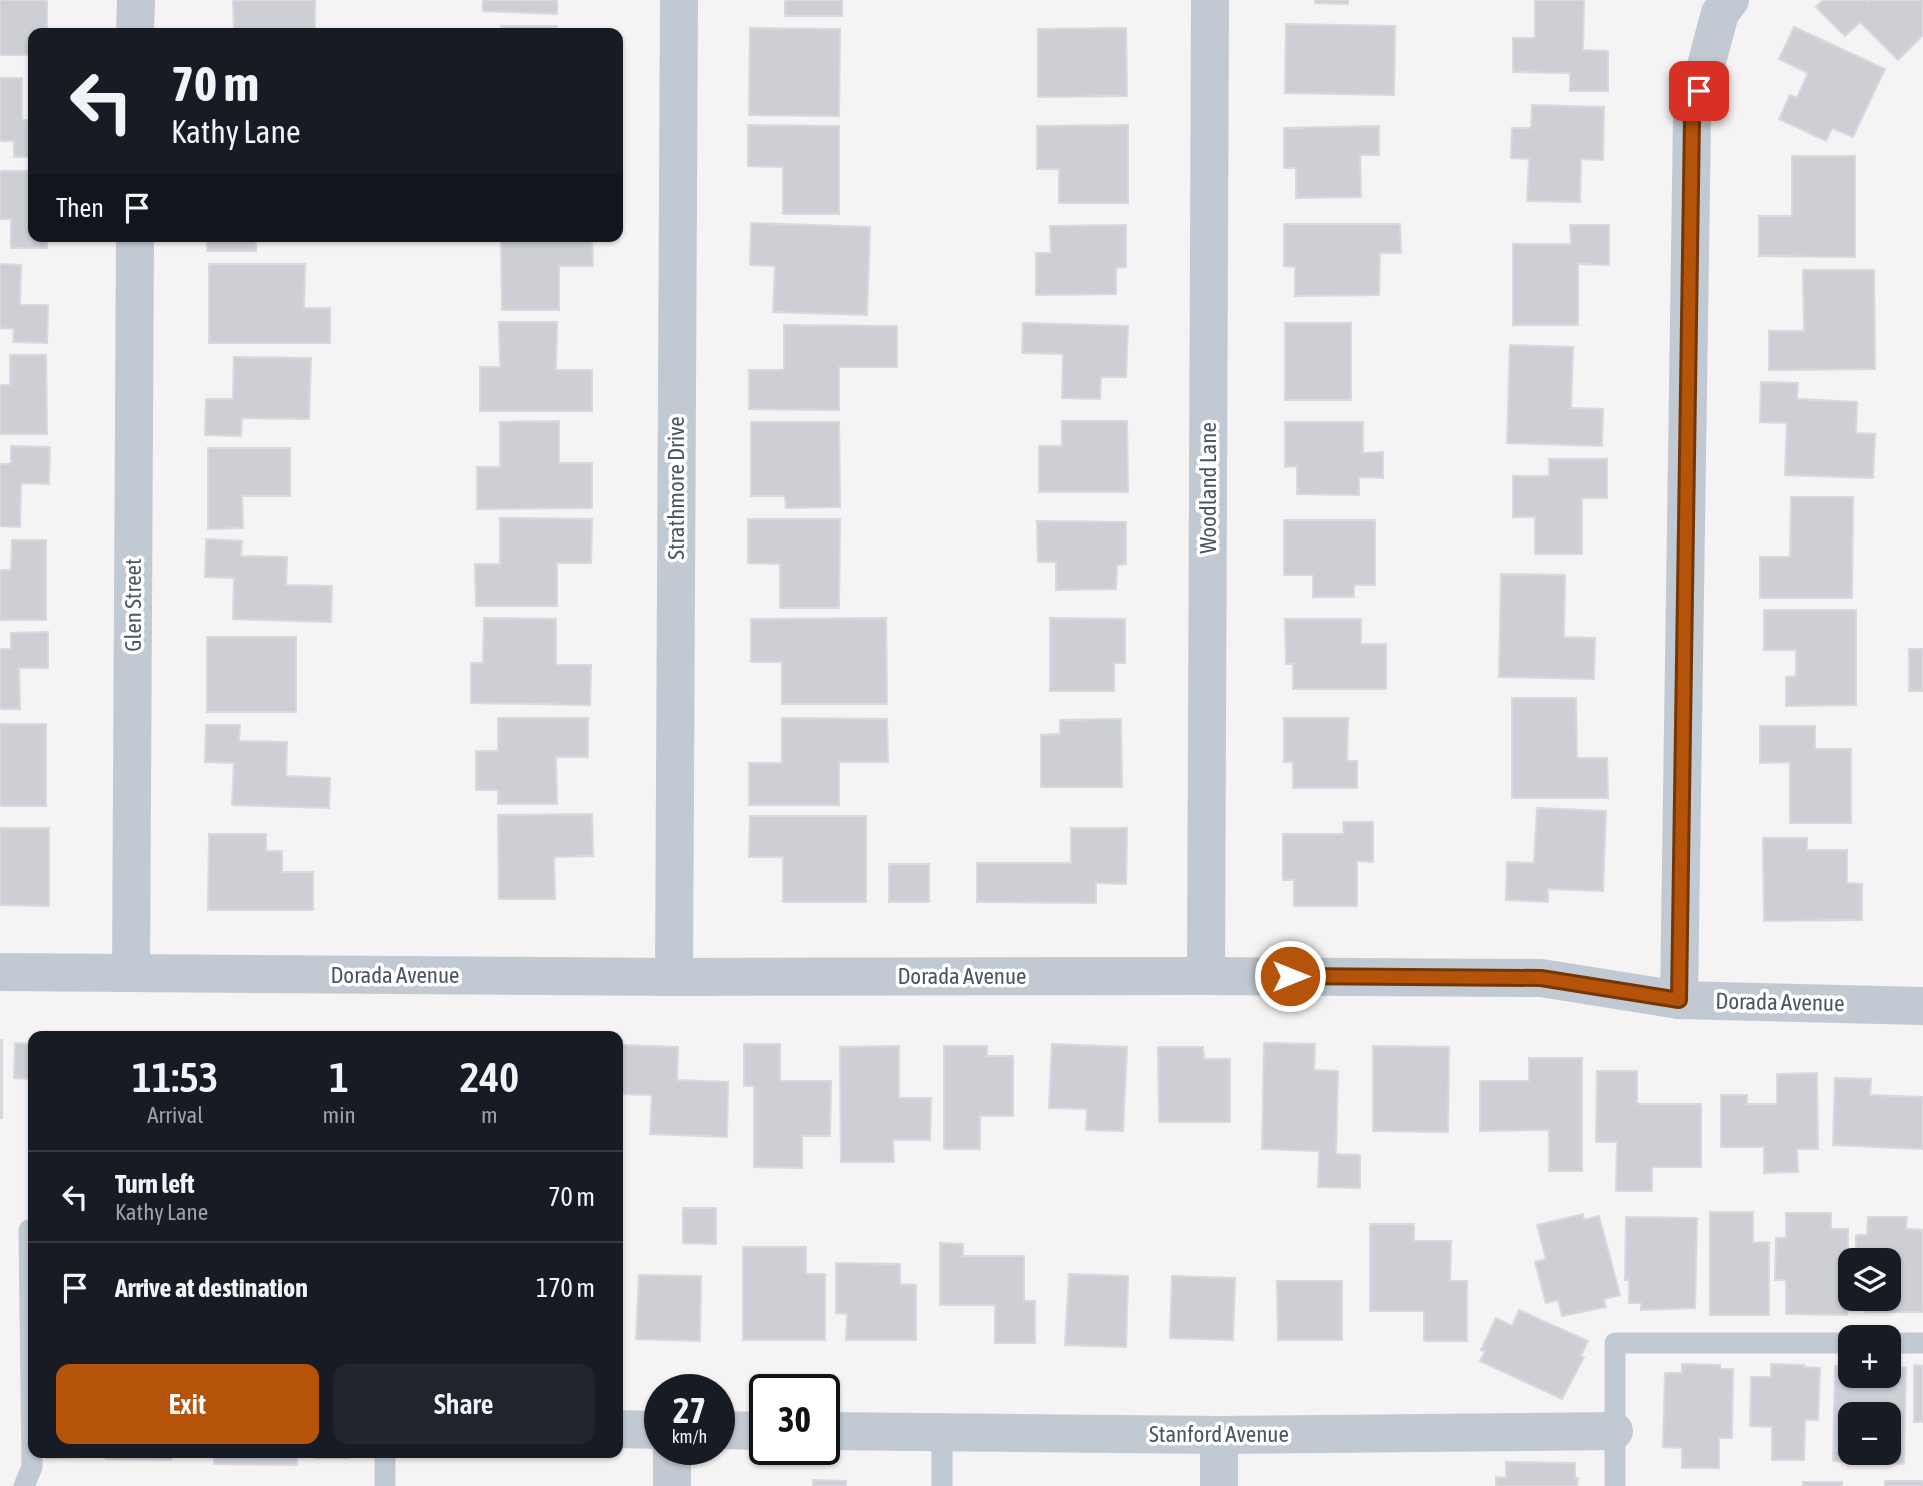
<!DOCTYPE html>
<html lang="en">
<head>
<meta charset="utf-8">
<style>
	:root { --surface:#171b24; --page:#20242c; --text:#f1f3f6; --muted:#9ea1a6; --line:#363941; --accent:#b45309 }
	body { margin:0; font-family:"Asap Condensed",sans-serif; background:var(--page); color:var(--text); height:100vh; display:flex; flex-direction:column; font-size:26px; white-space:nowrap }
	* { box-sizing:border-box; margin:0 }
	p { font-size:23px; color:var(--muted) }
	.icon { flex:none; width:38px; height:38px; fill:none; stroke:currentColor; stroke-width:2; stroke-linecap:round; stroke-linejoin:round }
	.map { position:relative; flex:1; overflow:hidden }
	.panel { position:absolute; left:28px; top:1031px; width:595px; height:427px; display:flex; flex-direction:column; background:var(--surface); border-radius:14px; box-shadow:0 2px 5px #0004 }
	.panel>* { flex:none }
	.guide { position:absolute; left:28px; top:28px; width:595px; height:214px; border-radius:14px; box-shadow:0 2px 5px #0004; background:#171b24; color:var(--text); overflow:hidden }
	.buttons { position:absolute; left:1838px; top:1248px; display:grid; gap:14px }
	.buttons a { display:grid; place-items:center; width:63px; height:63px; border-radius:14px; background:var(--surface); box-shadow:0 2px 5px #0004; font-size:35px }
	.speed { position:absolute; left:644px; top:1374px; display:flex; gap:14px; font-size:35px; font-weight:700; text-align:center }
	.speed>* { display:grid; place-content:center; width:91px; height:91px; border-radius:50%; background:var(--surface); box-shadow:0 2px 5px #0004; line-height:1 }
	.speed small { font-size:18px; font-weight:400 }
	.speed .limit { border:4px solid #111; border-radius:10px; background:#fff; color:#111 }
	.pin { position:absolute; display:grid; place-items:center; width:60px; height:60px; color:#fff; margin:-30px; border-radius:14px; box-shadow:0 4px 10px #0006 }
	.me { position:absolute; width:77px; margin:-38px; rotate:90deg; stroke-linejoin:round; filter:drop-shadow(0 0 5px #0008) }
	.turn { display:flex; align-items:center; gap:24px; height:147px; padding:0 28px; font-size:32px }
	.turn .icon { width:91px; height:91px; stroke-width:2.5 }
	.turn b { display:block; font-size:49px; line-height:60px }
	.then { display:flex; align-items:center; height:66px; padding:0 28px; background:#0003; gap:14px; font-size:26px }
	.eta { display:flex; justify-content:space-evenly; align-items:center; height:119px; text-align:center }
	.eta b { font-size:42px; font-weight:600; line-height:49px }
	.action { display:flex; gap:14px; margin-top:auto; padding:14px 28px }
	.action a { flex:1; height:80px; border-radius:14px; background:var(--accent); color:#fff; font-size:28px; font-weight:600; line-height:80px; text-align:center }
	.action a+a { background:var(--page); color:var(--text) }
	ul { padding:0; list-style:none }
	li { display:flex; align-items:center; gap:21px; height:91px; padding:0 28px; border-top:2px solid var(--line) }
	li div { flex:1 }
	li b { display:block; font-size:26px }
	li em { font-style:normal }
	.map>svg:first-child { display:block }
	.building { fill:#cdcfd5; stroke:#d7d9de; stroke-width:2; fill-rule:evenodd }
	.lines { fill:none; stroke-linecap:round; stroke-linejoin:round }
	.lane { stroke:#c1cad2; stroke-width:21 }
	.street { stroke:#c1cad2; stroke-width:38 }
	.route-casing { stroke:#753606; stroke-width:18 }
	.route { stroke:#b45309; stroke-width:12 }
	.labels { text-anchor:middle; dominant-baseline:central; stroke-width:7; stroke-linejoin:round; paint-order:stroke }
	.street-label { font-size:23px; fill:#4a5661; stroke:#fff }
</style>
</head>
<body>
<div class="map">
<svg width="1923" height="1486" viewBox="0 0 1923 1486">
	<rect width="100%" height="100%" fill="#f5f3f3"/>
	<g class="building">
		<polygon points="0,0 47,0 47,33 33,33 33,55 0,55"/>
		<polygon points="233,0 315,0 315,33 208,33 208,29 234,29"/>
		<polygon points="483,0 557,0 557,14 483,11"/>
		<rect x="785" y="0" width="57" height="16"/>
		<polygon points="1315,0 1348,0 1348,4 1315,3"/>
		<polygon points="1535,0 1584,0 1583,50 1608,51 1608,91 1570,91 1570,73 1513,72 1513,38 1535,38"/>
		<polygon points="1823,0 1865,0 1867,2 1869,0 1923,0 1923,35 1898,60 1860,22 1845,36 1816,7"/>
		<polygon points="1286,24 1395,26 1394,95 1285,93"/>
		<rect x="501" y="26" width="56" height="7"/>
		<polygon points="1794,27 1885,69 1853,137 1832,128 1826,141 1779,119 1790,95 1797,98 1808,73 1779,59"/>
		<polygon points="750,28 840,29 839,116 749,115"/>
		<polygon points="1126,28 1127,96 1038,97 1038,29"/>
		<polygon points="0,78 22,78 22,120 33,120 33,157 14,157 14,141 0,141"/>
		<polygon points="1532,105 1604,107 1603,160 1581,159 1580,202 1527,201 1529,159 1511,158 1512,128 1531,128"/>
		<polygon points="748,125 839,126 839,214 783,214 783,167 748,166"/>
		<polygon points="1128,125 1128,203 1059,203 1059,169 1037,169 1037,126"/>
		<polygon points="1379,126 1379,155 1360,155 1361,197 1296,198 1296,168 1284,168 1284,128"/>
		<polygon points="1792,156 1855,156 1855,257 1759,256 1759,216 1792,216"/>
		<polygon points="0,171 33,171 33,236 47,236 47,248 11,248 11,219 0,219"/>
		<polygon points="751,223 870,227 867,315 773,312 775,266 750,265"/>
		<polygon points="1284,224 1400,224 1401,253 1380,253 1379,295 1295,296 1295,267 1284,266"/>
		<polygon points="1126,225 1126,267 1116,268 1116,294 1036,295 1036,253 1051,253 1050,226"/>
		<polygon points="1570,225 1609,225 1609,265 1578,264 1578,325 1513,325 1513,244 1571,244"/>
		<rect x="207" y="236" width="49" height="15"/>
		<polygon points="501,236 592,236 593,266 559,266 559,310 502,310"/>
		<polygon points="0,264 21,265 20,305 48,305 47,343 13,342 14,329 0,328"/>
		<polygon points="209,264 305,264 304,308 330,308 330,343 209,343"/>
		<polygon points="1803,270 1874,270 1875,369 1769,370 1769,331 1804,331"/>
		<polygon points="499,322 557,322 556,370 592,370 592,411 480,411 480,367 500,367"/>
		<polygon points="1023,323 1128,326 1126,377 1101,377 1100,399 1062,398 1063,354 1022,353"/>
		<rect x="1285" y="323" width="66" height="77"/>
		<polygon points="784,325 897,326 897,367 839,367 839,410 749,409 749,370 784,370"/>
		<polygon points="1510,345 1573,347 1571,408 1603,409 1602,446 1507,443"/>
		<polygon points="10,355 46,355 47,434 0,434 0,385 10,385"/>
		<polygon points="234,357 311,358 309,419 242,418 241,436 205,435 206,399 233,399"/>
		<polygon points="1761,382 1798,383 1797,399 1857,402 1856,433 1875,434 1873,478 1785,475 1787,423 1760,422"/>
		<polygon points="559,421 559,463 592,463 592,508 477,509 477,467 500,467 500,422"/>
		<polygon points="1062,421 1127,421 1128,492 1039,492 1039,446 1062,446"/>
		<polygon points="751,422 839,422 840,507 786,508 785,496 751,496"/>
		<polygon points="1285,422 1363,422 1363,453 1383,452 1383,478 1359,477 1359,495 1297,494 1297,466 1285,467"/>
		<polygon points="11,446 50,447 49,484 21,483 20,527 0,526 0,464 11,464"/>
		<polygon points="208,448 290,448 290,496 242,496 243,528 208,529"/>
		<polygon points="1549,459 1607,459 1607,498 1582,498 1582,554 1535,554 1535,517 1513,517 1513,476 1549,476"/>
		<polygon points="1791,497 1853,497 1852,598 1760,598 1760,557 1790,557"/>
		<polygon points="500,518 592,519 591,563 557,563 557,606 476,606 475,564 500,564"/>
		<polygon points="748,519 840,519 839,608 780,608 780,564 748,563"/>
		<polygon points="1284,520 1375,520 1375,585 1354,585 1354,597 1313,597 1313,575 1284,575"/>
		<polygon points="1037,521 1126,522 1126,564 1117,565 1116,589 1056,590 1056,562 1038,562"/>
		<polygon points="206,539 242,541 241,556 287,557 286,585 332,586 331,622 233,619 234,578 205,577"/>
		<polygon points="12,540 46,540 46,620 0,620 0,570 11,570"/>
		<polygon points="1501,574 1565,575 1564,637 1595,638 1594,679 1499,677"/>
		<polygon points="1764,610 1856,610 1856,705 1786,706 1786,677 1796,676 1796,650 1764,650"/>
		<polygon points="484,618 556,619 556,665 591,665 590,705 471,703 471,663 483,663"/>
		<polygon points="886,618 887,704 782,704 782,662 751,662 751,619"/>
		<polygon points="1050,618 1125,619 1125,663 1114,663 1114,691 1050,691"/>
		<polygon points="1285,619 1361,619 1361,644 1386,644 1386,689 1293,689 1293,664 1286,664"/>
		<polygon points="48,632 48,668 19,668 20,709 0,709 0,649 11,649 11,633"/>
		<rect x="207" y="637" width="89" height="75"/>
		<rect x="1909" y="649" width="14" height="42"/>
		<polygon points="1512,698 1576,698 1577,758 1607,758 1608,798 1512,798"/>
		<polygon points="498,718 588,718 588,757 556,757 557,804 498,804 498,790 476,790 476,751 498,751"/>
		<polygon points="782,718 887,719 888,762 839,762 839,805 749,805 749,763 782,763"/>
		<polygon points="1284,718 1348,718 1347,761 1357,761 1357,788 1293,788 1293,762 1284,762"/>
		<polygon points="1121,719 1122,787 1041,787 1041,735 1060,734 1060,720"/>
		<rect x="0" y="724" width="46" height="82"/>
		<polygon points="206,725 240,725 239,741 287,742 286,776 330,778 329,808 232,805 234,763 205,762"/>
		<polygon points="1760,726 1815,726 1815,749 1851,749 1851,823 1790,823 1790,762 1760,763"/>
		<polygon points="1537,808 1606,811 1603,891 1548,889 1548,902 1506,900 1507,862 1534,863"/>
		<polygon points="592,814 593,856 554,857 555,899 499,899 498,815"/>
		<polygon points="750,816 866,816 866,902 783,902 783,857 749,857"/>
		<polygon points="1343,822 1373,822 1373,862 1357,861 1357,906 1294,906 1294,880 1283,880 1283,834 1344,834"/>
		<polygon points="0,828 49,828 49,906 0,905"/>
		<polygon points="1071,828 1127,828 1126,884 1096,883 1096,903 977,902 977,863 1071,863"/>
		<polygon points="209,834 266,834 266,851 282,851 282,872 313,872 313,910 208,910"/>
		<polygon points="1763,838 1807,838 1807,850 1847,850 1847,883 1862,884 1862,920 1764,921"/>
		<rect x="889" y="864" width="40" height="38"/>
		<polygon points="393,1034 393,1036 356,1036 356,1035"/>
		<rect x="0" y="1040" width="2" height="78"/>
		<polygon points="15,1043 33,1044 33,1110 30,1110 31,1079 14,1078"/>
		<polygon points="1264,1043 1315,1044 1314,1070 1338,1071 1336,1154 1360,1155 1360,1188 1318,1187 1319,1151 1262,1149"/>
		<polygon points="744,1044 780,1044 780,1081 831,1081 830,1136 802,1136 802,1168 754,1167 754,1086 744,1086"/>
		<polygon points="1052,1044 1127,1047 1123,1131 1086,1130 1087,1109 1049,1108"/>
		<polygon points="621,1045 678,1047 677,1080 728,1082 727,1137 650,1134 652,1095 620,1094"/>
		<polygon points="899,1046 899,1098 931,1098 930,1140 893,1140 894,1162 841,1162 840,1047"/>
		<polygon points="944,1046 987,1046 987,1056 1013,1056 1013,1116 980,1116 980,1149 944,1149"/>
		<polygon points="1373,1046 1449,1047 1448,1132 1373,1131"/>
		<polygon points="1158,1047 1203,1047 1204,1059 1230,1059 1230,1122 1159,1122"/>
		<polygon points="1529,1058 1582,1058 1582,1171 1549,1171 1549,1130 1480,1131 1480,1081 1529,1081"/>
		<polygon points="1597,1071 1637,1071 1637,1104 1701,1104 1701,1167 1652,1167 1652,1191 1616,1191 1617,1142 1596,1142"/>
		<polygon points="1817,1073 1818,1149 1797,1149 1798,1172 1764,1173 1764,1147 1721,1147 1721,1095 1747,1095 1747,1104 1777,1104 1777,1074"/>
		<polygon points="1835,1078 1871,1079 1870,1095 1923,1097 1923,1149 1833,1145"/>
		<polygon points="683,1208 716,1208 716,1244 683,1243"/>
		<polygon points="1710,1212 1753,1212 1753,1243 1769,1242 1769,1315 1710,1315"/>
		<polygon points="1786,1213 1831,1213 1831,1229 1848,1229 1847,1315 1786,1314 1786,1280 1775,1280 1776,1238 1786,1238"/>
		<polygon points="1583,1214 1584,1220 1599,1216 1620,1295 1604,1299 1606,1307 1562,1316 1558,1300 1546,1303 1535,1262 1546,1259 1537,1225"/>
		<polygon points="1626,1217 1697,1218 1695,1308 1641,1310 1641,1303 1629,1303 1629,1280 1625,1280"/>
		<polygon points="1868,1217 1907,1217 1906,1229 1923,1230 1923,1312 1866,1312 1866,1302 1855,1302 1855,1298 1888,1298 1888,1260 1856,1260 1856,1235 1867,1235"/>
		<polygon points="1370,1224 1414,1224 1414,1241 1451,1241 1450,1281 1467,1281 1467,1341 1424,1341 1424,1311 1370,1311"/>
		<polygon points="940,1243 963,1244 963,1256 1024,1256 1024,1301 1035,1301 1035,1343 995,1343 995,1305 940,1305"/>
		<polygon points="743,1247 806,1247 806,1274 825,1274 825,1340 743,1340"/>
		<polygon points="836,1263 900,1264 900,1284 916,1285 916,1340 846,1340 847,1314 836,1313"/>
		<polygon points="1069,1274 1128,1276 1126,1347 1065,1345"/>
		<polygon points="639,1275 701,1276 700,1341 636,1339"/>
		<polygon points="1172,1276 1235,1278 1233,1340 1170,1338"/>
		<polygon points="1277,1281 1342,1281 1342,1340 1278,1340"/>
		<polygon points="1519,1310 1588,1341 1581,1356 1584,1357 1562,1399 1480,1361 1485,1351 1481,1350 1496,1318 1512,1326"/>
		<polygon points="1682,1364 1720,1365 1720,1369 1733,1369 1732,1438 1719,1438 1719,1468 1682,1468 1682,1448 1663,1447 1665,1373 1682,1373"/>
		<polygon points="1771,1364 1804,1365 1804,1367 1820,1368 1818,1420 1805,1420 1804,1460 1772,1460 1772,1427 1750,1426 1751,1377 1771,1377"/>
		<path d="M 1888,1364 L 1891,1364 L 1891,1367 L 1906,1367 L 1904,1464 L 1833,1461 L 1835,1366 L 1850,1367 L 1850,1376 L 1888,1376 ZM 1850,1414 L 1888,1414 L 1888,1452 L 1850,1452 Z"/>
		<polygon points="1914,1365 1923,1366 1923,1422 1914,1422"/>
		<polygon points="47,1452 81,1452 81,1457 47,1458"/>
		<polygon points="106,1452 171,1452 171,1460 106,1459"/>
		<polygon points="214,1452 297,1452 297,1465 214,1464"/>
		<rect x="315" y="1452" width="34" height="6"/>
		<polygon points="1506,1462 1575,1463 1575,1478 1578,1478 1577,1486 1496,1486 1496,1477 1506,1478"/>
		<polygon points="813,1480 846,1481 846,1486 813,1486"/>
		<rect x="1885" y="1481" width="38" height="5"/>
		<rect x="1803" y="1482" width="39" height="4"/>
	</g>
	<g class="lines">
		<g class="lane">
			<polyline points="1888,1343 1923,1343"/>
			<polyline points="385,1452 385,1486"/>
			<polyline points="24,1486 32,1467 29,1230"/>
			<polyline points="942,1486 942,1432"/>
			<polyline points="1615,1486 1615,1343 1850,1343"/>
		</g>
		<g class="street">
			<polyline points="135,33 136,0"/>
			<polyline points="0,972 674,977 1206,976 1541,978 1679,1000 1923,1006"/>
			<polyline points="131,973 135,236"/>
			<polyline points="1206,976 1210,0"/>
			<polyline points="674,977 679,0"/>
			<polyline points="1679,1000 1692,118 1720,13 1730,0"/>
			<polyline points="618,1429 660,1430"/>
			<polyline points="719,1430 765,1431"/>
			<polyline points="824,1431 1219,1435 1614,1431"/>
			<polyline points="672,1449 672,1486"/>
			<polyline points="1219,1486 1219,1435"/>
		</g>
	</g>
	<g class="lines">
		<defs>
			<polyline id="route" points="1290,976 1541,978 1679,1000 1692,118 1699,91"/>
		</defs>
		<use href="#route" class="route-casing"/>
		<use href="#route" class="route"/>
	</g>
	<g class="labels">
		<g class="street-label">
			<text transform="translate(676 488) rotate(-90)">Strathmore Drive</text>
			<text transform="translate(1208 488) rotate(-90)">Woodland Lane</text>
			<text transform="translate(133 605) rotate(-90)">Glen Street</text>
			<text x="395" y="975">Dorada Avenue</text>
			<text x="962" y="976">Dorada Avenue</text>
			<text transform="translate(1780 1002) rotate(1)">Dorada Avenue</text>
			<text x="1219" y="1434">Stanford Avenue</text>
		</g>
	</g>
</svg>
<div class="buttons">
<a><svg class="icon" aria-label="layers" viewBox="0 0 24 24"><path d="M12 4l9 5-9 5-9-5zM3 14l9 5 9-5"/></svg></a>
<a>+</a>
<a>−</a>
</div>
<div class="speed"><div>27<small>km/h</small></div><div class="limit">30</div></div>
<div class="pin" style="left:1699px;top:91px;background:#d93025"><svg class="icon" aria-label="arrive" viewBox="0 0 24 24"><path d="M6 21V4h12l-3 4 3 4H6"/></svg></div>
<svg class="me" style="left:1290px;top:976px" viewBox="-20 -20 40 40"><circle r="17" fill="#b45309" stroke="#fff" stroke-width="3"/><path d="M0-11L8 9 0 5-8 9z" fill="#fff"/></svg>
<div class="guide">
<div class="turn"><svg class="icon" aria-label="left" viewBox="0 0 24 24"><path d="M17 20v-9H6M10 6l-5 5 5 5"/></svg><div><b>70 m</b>Kathy Lane</div></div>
<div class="then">Then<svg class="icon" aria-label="arrive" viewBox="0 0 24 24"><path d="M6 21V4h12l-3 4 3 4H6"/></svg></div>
</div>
<section class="panel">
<div class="eta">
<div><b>11:53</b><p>Arrival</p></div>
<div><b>1</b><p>min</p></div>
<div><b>240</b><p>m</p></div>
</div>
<ul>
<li><svg class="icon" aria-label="left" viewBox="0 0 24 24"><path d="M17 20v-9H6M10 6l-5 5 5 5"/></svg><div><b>Turn left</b><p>Kathy Lane</p></div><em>70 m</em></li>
<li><svg class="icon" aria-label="arrive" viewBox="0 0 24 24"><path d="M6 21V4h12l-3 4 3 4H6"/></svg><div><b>Arrive at destination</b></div><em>170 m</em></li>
</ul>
<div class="action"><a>Exit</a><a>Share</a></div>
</section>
</div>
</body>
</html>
